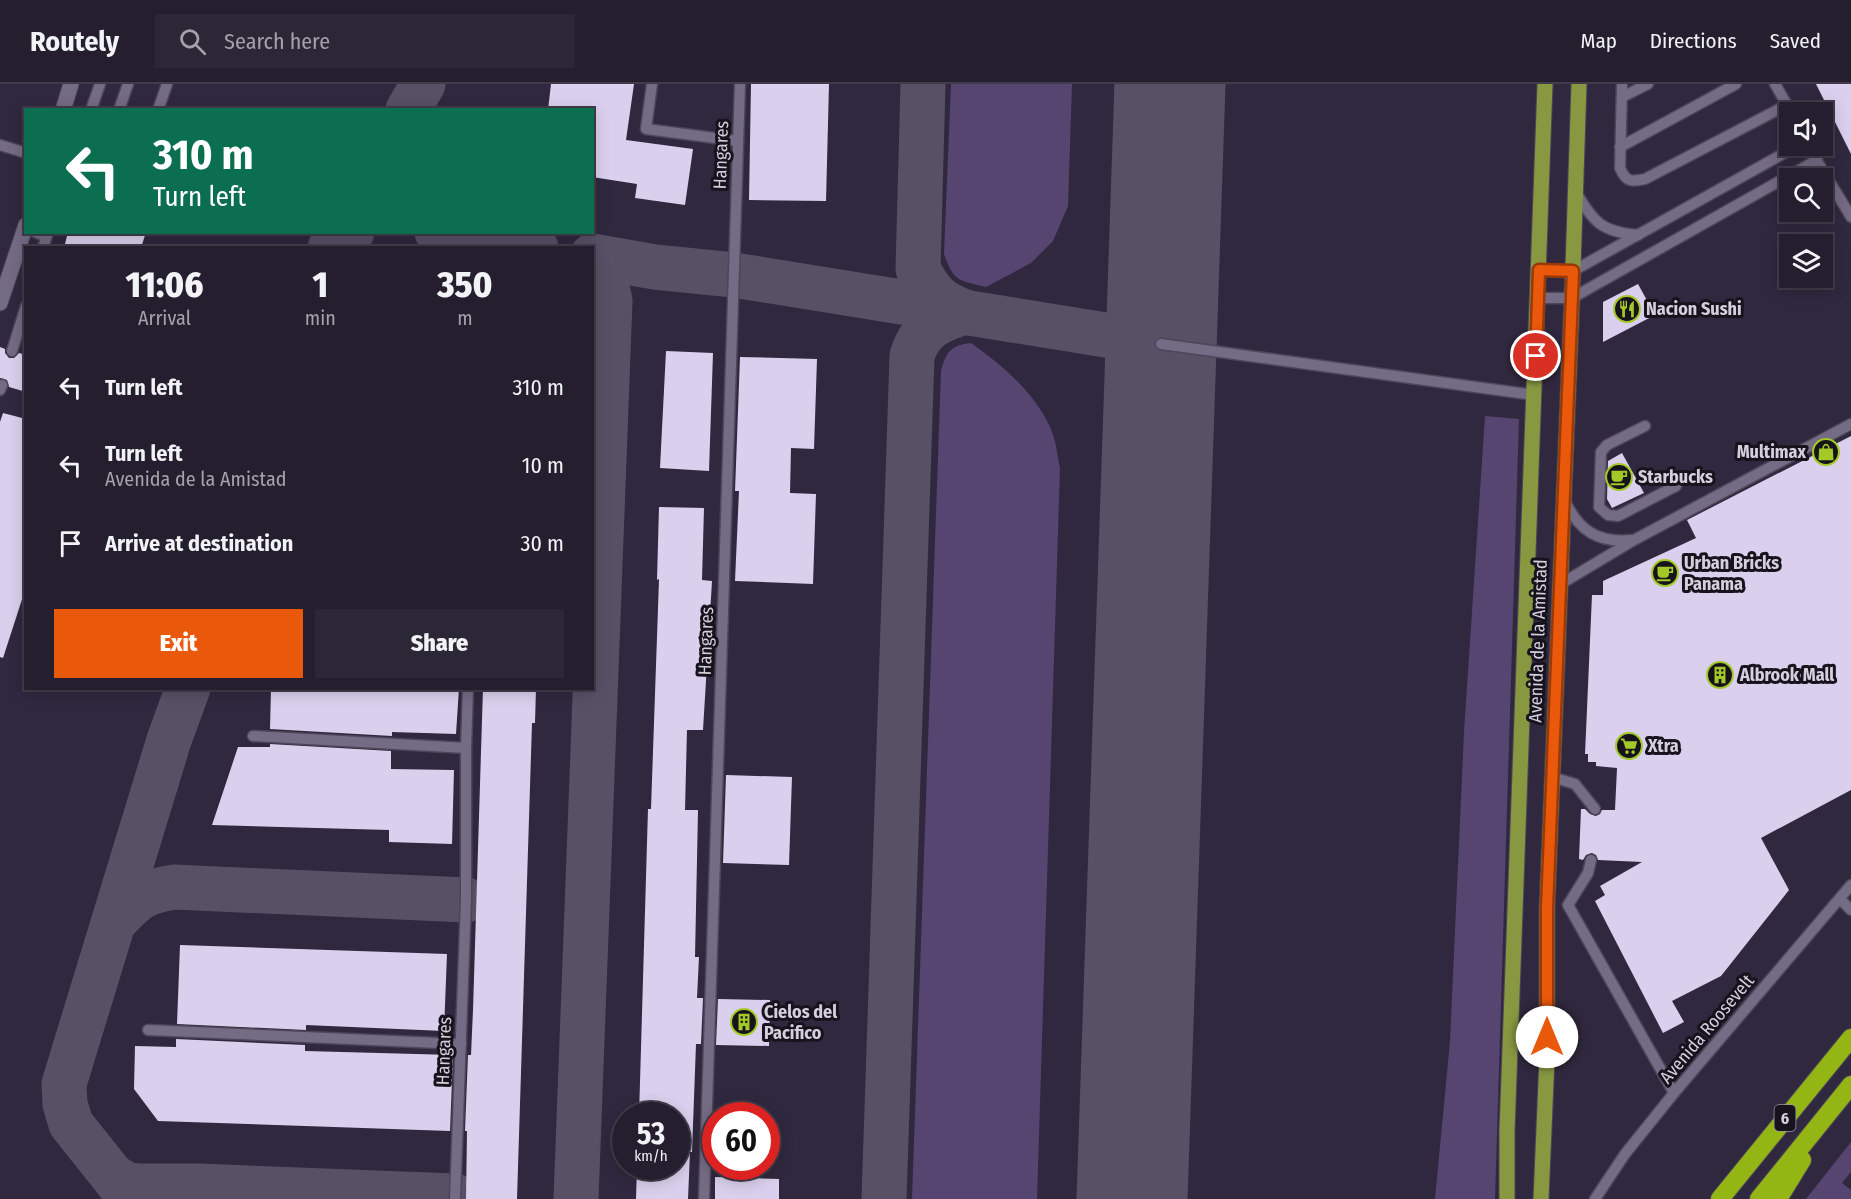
<!DOCTYPE html>
<html lang="en">
<head>
<meta charset="utf-8">
<style>
	:root { --surface:#241e2e; --page:#2c2736; --text:#f1f3f6; --muted:#a3a2aa; --line:#413c4a; --accent:#ea580c }
	body { margin:0; font-family:"Fira Sans Condensed",sans-serif; background:var(--page); color:var(--text); height:100vh; display:flex; flex-direction:column; font-size:22px; white-space:nowrap }
	* { box-sizing:border-box; margin:0 }
	p { font-size:20px; color:var(--muted) }
	.icon { flex:none; width:33px; height:33px; fill:none; stroke:currentColor; stroke-width:2; stroke-linecap:round; stroke-linejoin:round }
	.map { position:relative; flex:1; overflow:hidden }
	.sheet { position:absolute; left:24px; top:162px; width:570px; height:444px; display:flex; flex-direction:column; background:var(--surface); border-radius:0px; box-shadow:0 3px 15px #0003,0 0 0 2px var(--line) }
	.sheet>* { flex:none }
	.banner { position:absolute; left:24px; top:24px; width:570px; height:126px; border-radius:0px; box-shadow:0 3px 15px #0003,0 0 0 2px var(--line); background:#0b6e4f; color:#fff; overflow:hidden }
	.tools { position:absolute; left:1779px; top:18px; display:grid; gap:12px }
	.tools a { display:grid; place-items:center; width:54px; height:54px; border-radius:0px; background:var(--surface); box-shadow:0 3px 15px #0003,0 0 0 2px var(--line); font-size:30px }
	.speed { position:absolute; left:612px; top:1018px; display:flex; gap:12px; font-size:30px; font-weight:700; text-align:center }
	.speed>* { display:grid; place-content:center; width:78px; height:78px; border-radius:50%; background:var(--surface); box-shadow:0 3px 15px #0003,0 0 0 2px var(--line); line-height:1 }
	.speed small { font-size:15px; font-weight:400 }
	.speed .limit { border:9px solid #d22; background:#fff; color:#111 }
	.pin { position:absolute; display:grid; place-items:center; width:51px; height:51px; color:#fff; margin:-26px; border:3px solid #fff; border-radius:50%; box-shadow:0 2px 6px #0007 }
	.me { position:absolute; width:66px; margin:-33px; rotate:0deg; stroke-linejoin:round; filter:drop-shadow(0 0 4px #0008) }
	.turn { display:flex; align-items:center; gap:21px; height:126px; padding:0 30px; font-size:27px }
	.turn .icon { width:78px; height:78px; stroke-width:2.5 }
	.turn b { display:block; font-size:42px; line-height:51px }
	.eta { display:flex; justify-content:space-evenly; align-items:center; height:102px; text-align:center }
	.eta b { font-size:36px; font-weight:800; line-height:42px }
	.action { display:flex; gap:12px; margin-top:auto; padding:12px 30px }
	.action a { flex:1; height:69px; border-radius:0px; background:var(--accent); color:#fff; font-size:24px; font-weight:800; line-height:69px; text-align:center }
	.action a+a { background:var(--page); color:var(--text) }
	ul { padding:0; list-style:none }
	li { display:flex; align-items:center; gap:18px; height:78px; padding:0 30px }
	li div { flex:1 }
	li b { display:block; font-size:22px }
	li em { font-style:normal }
	header { display:flex; align-items:center; gap:36px; box-sizing:border-box; height:84px; padding:0 30px; background:var(--surface); border-bottom:2px solid var(--line) }
	header strong { font-size:28px }
	nav { display:flex; gap:33px; margin-inline-start:auto; font-size:21px }
	.search { width:420px; height:54px; background:var(--page); display:flex; align-items:center; gap:15px; box-sizing:border-box; padding:0 21px; border-radius:0px; color:var(--muted); font-size:22px }
	.map>svg:first-child { display:block }
	.green { fill:#564571 }
	.lines { fill:none; stroke-linecap:round; stroke-linejoin:round }
	.taxiway { stroke:#585166; stroke-width:45 }
	.runway { stroke:#585166; stroke-width:111 }
	.building { fill:#dad0ed }
	.service-casing { stroke:#4d4558; stroke-width:13 }
	.secondary-casing { stroke:#4d4558; stroke-width:17 }
	.primary-casing { stroke:#4d4558; stroke-width:17 }
	.motorway-casing { stroke:#4d4558; stroke-width:20 }
	.service { stroke:#746b84; stroke-width:10 }
	.secondary { stroke:#746b84; stroke-width:15 }
	.primary { stroke:#879841; stroke-width:15 }
	.motorway { stroke:#93b615; stroke-width:18 }
	.route-casing { stroke:#983908; stroke-width:15 }
	.route { stroke:#ea580c; stroke-width:10 }
	.labels { text-anchor:middle; dominant-baseline:central; stroke-width:6; stroke-linejoin:round; paint-order:stroke }
	.shield { fill:#16131d; stroke:#9b97a3; stroke-width:1.5 }
	.shield-label { font-size:16px; font-weight:bold; fill:#d4cfdd }
	.street-label { font-size:18px; fill:#d4cfdd; stroke:#16131d }
	.poi-label { font-size:18px; font-weight:bold; fill:#d4cfdd; stroke:#16131d; text-anchor:start }
</style>
</head>
<body>
<header>
<strong>Routely</strong>
<div class="search"><svg class="icon" aria-label="search" viewBox="0 0 24 24"><circle cx="10" cy="10" r="6"/><path d="M15 15l6 6"/></svg>Search here</div>
<nav><a>Map</a><a>Directions</a><a>Saved</a></nav>
</header>
<div class="map">
<svg width="1851" height="1115" viewBox="0 0 1851 1115">
	<rect width="100%" height="100%" fill="#30283e"/>
	<g class="green">
		<path d="M 951,0 L 1072,0 L 1068,122 L 1053,157 L 1031,179 L 986,203 C 958,196 954,198 944,170 Z"/>
		<path d="M 971,259 C 1002,281 1034,308 1050,343 C 1056,355 1057,371 1060,384 L 1037,1115 L 912,1115 L 941,287 C 946,268 951,261 971,259 Z"/>
		<polygon points="1485,332 1519,335 1495,1115 1435,1115 1450,957 1464,648"/>
		<polygon points="1851,1058 1851,1088 1842,1099 1851,1106 1851,1115 1806,1115"/>
	</g>
	<g class="lines">
		<g class="taxiway">
			<path d="M 923,0 L 918,185 C 931,210 939,218 965,228"/>
			<polyline points="408,26 423,0"/>
			<polyline points="437,148 536,164"/>
			<polyline points="330,164 352,148"/>
			<polyline points="592,172 655,183 734,191 1161,260"/>
			<path d="M 114,838 C 136,815 142,808 174,803 L 466,816"/>
			<polyline points="114,1093 128,1101 139,1102 199,1102 455,1112"/>
			<polyline points="131,1115 71,1040 65,1020 64,1000 169,656 188,604"/>
			<path d="M 576,1115 L 610,217 C 607,202 605,192 592,181"/>
			<path d="M 884,1115 L 912,272 C 920,244 939,236 965,228"/>
		</g>
		<polyline class="runway" points="1132,1115 1170,0"/>
	</g>
	<g class="building">
		<polygon points="551,0 634,0 626,56 693,65 685,121 635,114 637,100 592,93 592,26 548,26"/>
		<polygon points="751,0 829,0 826,117 749,116"/>
		<polygon points="1816,0 1851,0 1851,70"/>
		<polygon points="68,148 146,148 141,164 64,164"/>
		<polygon points="1638,200 1655,231 1603,258 1603,218"/>
		<polygon points="0,263 5,265 5,269 9,274 14,274 19,269 26,271 26,308 9,303 7,296 0,294"/>
		<polygon points="666,267 713,269 709,387 660,384"/>
		<polygon points="740,273 817,275 814,365 791,364 790,409 816,410 813,500 735,497 739,407 735,407"/>
		<polygon points="3,329 26,335 26,503 3,574 0,573 0,338"/>
		<polygon points="1851,352 1851,706 1761,754 1789,806 1721,892 1672,917 1684,938 1663,949 1595,817 1605,811 1600,802 1642,778 1598,776 1596,771 1592,769 1586,771 1583,776 1579,775 1581,725 1585,725 1590,730 1596,732 1600,730 1602,726 1615,726 1617,684 1596,682 1596,678 1588,678 1588,670 1585,670 1592,511 1603,511 1603,497 1696,454 1687,436"/>
		<polygon points="1622,369 1644,409 1612,424 1607,415 1608,377"/>
		<polygon points="659,423 704,424 702,496 712,497 703,646 687,646 685,726 698,726 695,873 699,873 697,914 703,914 701,960 696,960 692,1068 690,1068 688,1115 636,1115 637,1083 676,1083 676,1032 639,1032 648,725 651,725 659,495 657,496"/>
		<polygon points="271,604 459,604 456,650 392,648 392,652 270,645"/>
		<polygon points="483,604 536,604 535,639 532,639 517,1115 466,1115 467,1047 465,1047 468,971 471,971 473,926"/>
		<polygon points="270,660 391,667 391,685 454,686 452,760 389,758 389,746 212,741 238,663 270,663"/>
		<polygon points="726,691 792,693 789,781 723,779"/>
		<polygon points="180,861 447,870 444,947 306,941 306,946 177,940"/>
		<polygon points="718,915 770,916 769,962 716,961"/>
		<polygon points="176,955 305,961 305,967 453,971 450,1047 158,1037 134,1005 135,962 176,963"/>
		<polygon points="715,1093 779,1095 779,1115 715,1115"/>
	</g>
	<g class="lines">
		<defs>
			<g id="service">
				<polyline points="652,0 646,45 738,57"/>
				<path d="M 1622,0 L 1620,84 C 1626,98 1631,98 1645,95 L 1787,21"/>
				<polyline points="1775,0 1791,28"/>
				<polyline points="1622,13 1648,0"/>
				<polyline points="91,26 100,0"/>
				<polyline points="119,26 128,0"/>
				<polyline points="158,26 167,0"/>
				<polyline points="0,61 26,69"/>
				<polyline points="1808,62 1851,133"/>
				<polyline points="1620,63 1736,0"/>
				<path d="M 1576,108 C 1593,138 1602,148 1638,151"/>
				<polyline points="35,148 46,153"/>
				<polyline points="43,164 48,148"/>
				<polyline points="1539,186 1573,187 1797,62"/>
				<polyline points="1538,214 1572,214 1817,76"/>
				<polyline points="1161,260 1534,311"/>
				<polyline points="12,267 26,222"/>
				<polyline points="0,306 2,301"/>
				<polyline points="1645,342 1607,361 1601,368 1599,423 1608,431 1618,432 1676,402"/>
				<path d="M 1565,417 C 1579,447 1598,459 1631,456"/>
				<polyline points="1559,501 1634,456 1851,340"/>
				<polyline points="253,652 466,664"/>
				<polyline points="1552,693 1575,700 1595,725"/>
				<polyline points="1591,776 1588,789 1568,821 1674,1009"/>
				<polyline points="1840,815 1851,826"/>
				<polyline points="148,946 461,960"/>
				<polyline points="455,1115 466,816 466,664 468,604"/>
				<polyline points="704,1115 740,0"/>
				<polyline points="1595,1115 1625,1070 1674,1009 1851,801"/>
			</g>
			<g id="secondary">
				<polyline points="63,26 71,0"/>
				<polyline points="0,219 26,141"/>
			</g>
			<g id="primary">
				<polyline points="1507,1115 1507,1047 1545,0"/>
				<polyline points="1541,1115 1547,974 1547,824 1572,214 1579,0"/>
			</g>
			<g id="motorway">
				<polyline points="1720,1115 1851,954"/>
				<polyline points="1759,1115 1851,1001"/>
				<polyline points="1778,1115 1802,1076"/>
			</g>
		</defs>
		<use href="#service" class="service-casing"/>
		<use href="#secondary" class="secondary-casing"/>
		<use href="#primary" class="primary-casing"/>
		<use href="#motorway" class="motorway-casing"/>
		<use href="#service" class="service"/>
		<use href="#secondary" class="secondary"/>
		<use href="#primary" class="primary"/>
		<use href="#motorway" class="motorway"/>
	</g>
	<g class="lines">
		<defs>
			<polyline id="route" points="1536,272 1539,186 1573,187 1547,824 1547,953"/>
		</defs>
		<use href="#route" class="route-casing"/>
		<use href="#route" class="route"/>
	</g>
	<defs>
		<symbol id="restaurant-ring" viewBox="-11 -11 22 22"><circle r="9.5" fill="#16131d" stroke="#a3c926" stroke-width="1.5"/><path d="M-5-6h1v4h1v-4h1v4h1v-4h1v5L-1.5 .5V6h-2V.5L-5-1ZM5-6V6H3V1.5H1.5Q1.5-4 5-6Z" fill="#a3c926"/></symbol>
		<symbol id="shop-ring" viewBox="-11 -11 22 22"><circle r="9.5" fill="#16131d" stroke="#a3c926" stroke-width="1.5"/><path d="M-5-2.5h2.3a2.7 3.5 0 0 1 5.4 0H5L5.5 6h-11ZM-1.5-2.5h3a1.5 2.3 0 0 0-3 0Z" fill="#a3c926"/></symbol>
		<symbol id="cafe-ring" viewBox="-11 -11 22 22"><circle r="9.5" fill="#16131d" stroke="#a3c926" stroke-width="1.5"/><path d="M-5.5-4.5H6V0H3Q3 3.5 0 3.5H-2.5Q-5.5 3.5-5.5 0ZM3-3.2v2h1.7v-2ZM-6 4.5H4V6H-6Z" fill="#a3c926"/></symbol>
		<symbol id="building-ring" viewBox="-11 -11 22 22"><circle r="9.5" fill="#16131d" stroke="#a3c926" stroke-width="1.5"/><path d="M-4-6H4V6H1V3H-1V6H-4ZM-2.5-4.3h1.7v1.8h-1.7ZM.8-4.3h1.7v1.8H.8ZM-2.5-1h1.7V.8h-1.7ZM.8-1h1.7V.8H.8Z" fill="#a3c926"/></symbol>
		<symbol id="supermarket-ring" viewBox="-11 -11 22 22"><circle r="9.5" fill="#16131d" stroke="#a3c926" stroke-width="1.5"/><path d="M-6-5.5h2.5l.6 2H6L4.5 2H-2.5L-4.4-4H-6ZM-1.5 3.2a1.3 1.3 0 1 0 .1 0ZM3 3.2a1.3 1.3 0 1 0 .1 0Z" fill="#a3c926"/></symbol>
	</defs>
	<g fill-rule="evenodd">
		<use href="#restaurant-ring" x="1612" y="210" width="30" height="30"/>
		<use href="#shop-ring" x="1811" y="353" width="30" height="30"/>
		<use href="#cafe-ring" x="1604" y="378" width="30" height="30"/>
		<use href="#cafe-ring" x="1650" y="474" width="30" height="30"/>
		<use href="#building-ring" x="1705" y="576" width="30" height="30"/>
		<use href="#supermarket-ring" x="1614" y="647" width="30" height="30"/>
		<use href="#building-ring" x="729" y="923" width="30" height="30"/>
	</g>
	<g class="labels">
		<rect class="shield" x="1774.5" y="1021" width="21" height="26" rx="4.5"/>
		<g class="shield-label">
			<text x="1785" y="1034">6</text>
		</g>
		<g class="street-label">
			<text transform="translate(721 71) rotate(-88)">Hangares</text>
			<text transform="translate(706 557) rotate(-88)">Hangares</text>
			<text transform="translate(1538 557) rotate(-88)">Avenida de la Amistad</text>
			<text transform="translate(1707 945) rotate(-50)">Avenida Roosevelt</text>
			<text transform="translate(444 967) rotate(-88)">Hangares</text>
		</g>
		<g class="poi-label">
			<text x="1646" y="225">Nacion Sushi</text>
			<text x="1806" y="368" text-anchor="end">Multimax</text>
			<text x="1638" y="393">Starbucks</text>
			<text x="1684" y="479">Urban Bricks<tspan x="1684" dy="21">Panama</tspan></text>
			<text x="1740" y="591">Albrook Mall</text>
			<text x="1648" y="662">Xtra</text>
			<text x="764" y="928">Cielos del<tspan x="764" dy="21">Pacifico</tspan></text>
		</g>
	</g>
</svg>
<div class="tools">
<a><svg class="icon" aria-label="sound" viewBox="0 0 24 24"><path d="M4 9h4l5-4v14l-5-4H4zM17 9q2 3 0 6"/></svg></a>
<a><svg class="icon" aria-label="search" viewBox="0 0 24 24"><circle cx="10" cy="10" r="6"/><path d="M15 15l6 6"/></svg></a>
<a><svg class="icon" aria-label="layers" viewBox="0 0 24 24"><path d="M12 4l9 5-9 5-9-5zM3 14l9 5 9-5"/></svg></a>
</div>
<div class="speed"><div>53<small>km/h</small></div><div class="limit">60</div></div>
<div class="pin" style="left:1536px;top:272px;background:#d93025"><svg class="icon" aria-label="arrive" viewBox="0 0 24 24"><path d="M6 21V4h12l-3 4 3 4H6"/></svg></div>
<svg class="me" style="left:1547px;top:953px" viewBox="-20 -20 40 40"><circle r="19" fill="#fff"/><path d="M0-13L10 11 0 6-10 11z" fill="#ea580c"/></svg>
<div class="banner">
<div class="turn"><svg class="icon" aria-label="left" viewBox="0 0 24 24"><path d="M17 20v-9H6M10 6l-5 5 5 5"/></svg><div><b>310 m</b>Turn left</div></div>
</div>
<section class="sheet">
<div class="eta">
<div><b>11:06</b><p>Arrival</p></div>
<div><b>1</b><p>min</p></div>
<div><b>350</b><p>m</p></div>
</div>
<ul>
<li><svg class="icon" aria-label="left" viewBox="0 0 24 24"><path d="M17 20v-9H6M10 6l-5 5 5 5"/></svg><div><b>Turn left</b></div><em>310 m</em></li>
<li><svg class="icon" aria-label="left" viewBox="0 0 24 24"><path d="M17 20v-9H6M10 6l-5 5 5 5"/></svg><div><b>Turn left</b><p>Avenida de la Amistad</p></div><em>10 m</em></li>
<li><svg class="icon" aria-label="arrive" viewBox="0 0 24 24"><path d="M6 21V4h12l-3 4 3 4H6"/></svg><div><b>Arrive at destination</b></div><em>30 m</em></li>
</ul>
<div class="action"><a>Exit</a><a>Share</a></div>
</section>
</div>
</body>
</html>
